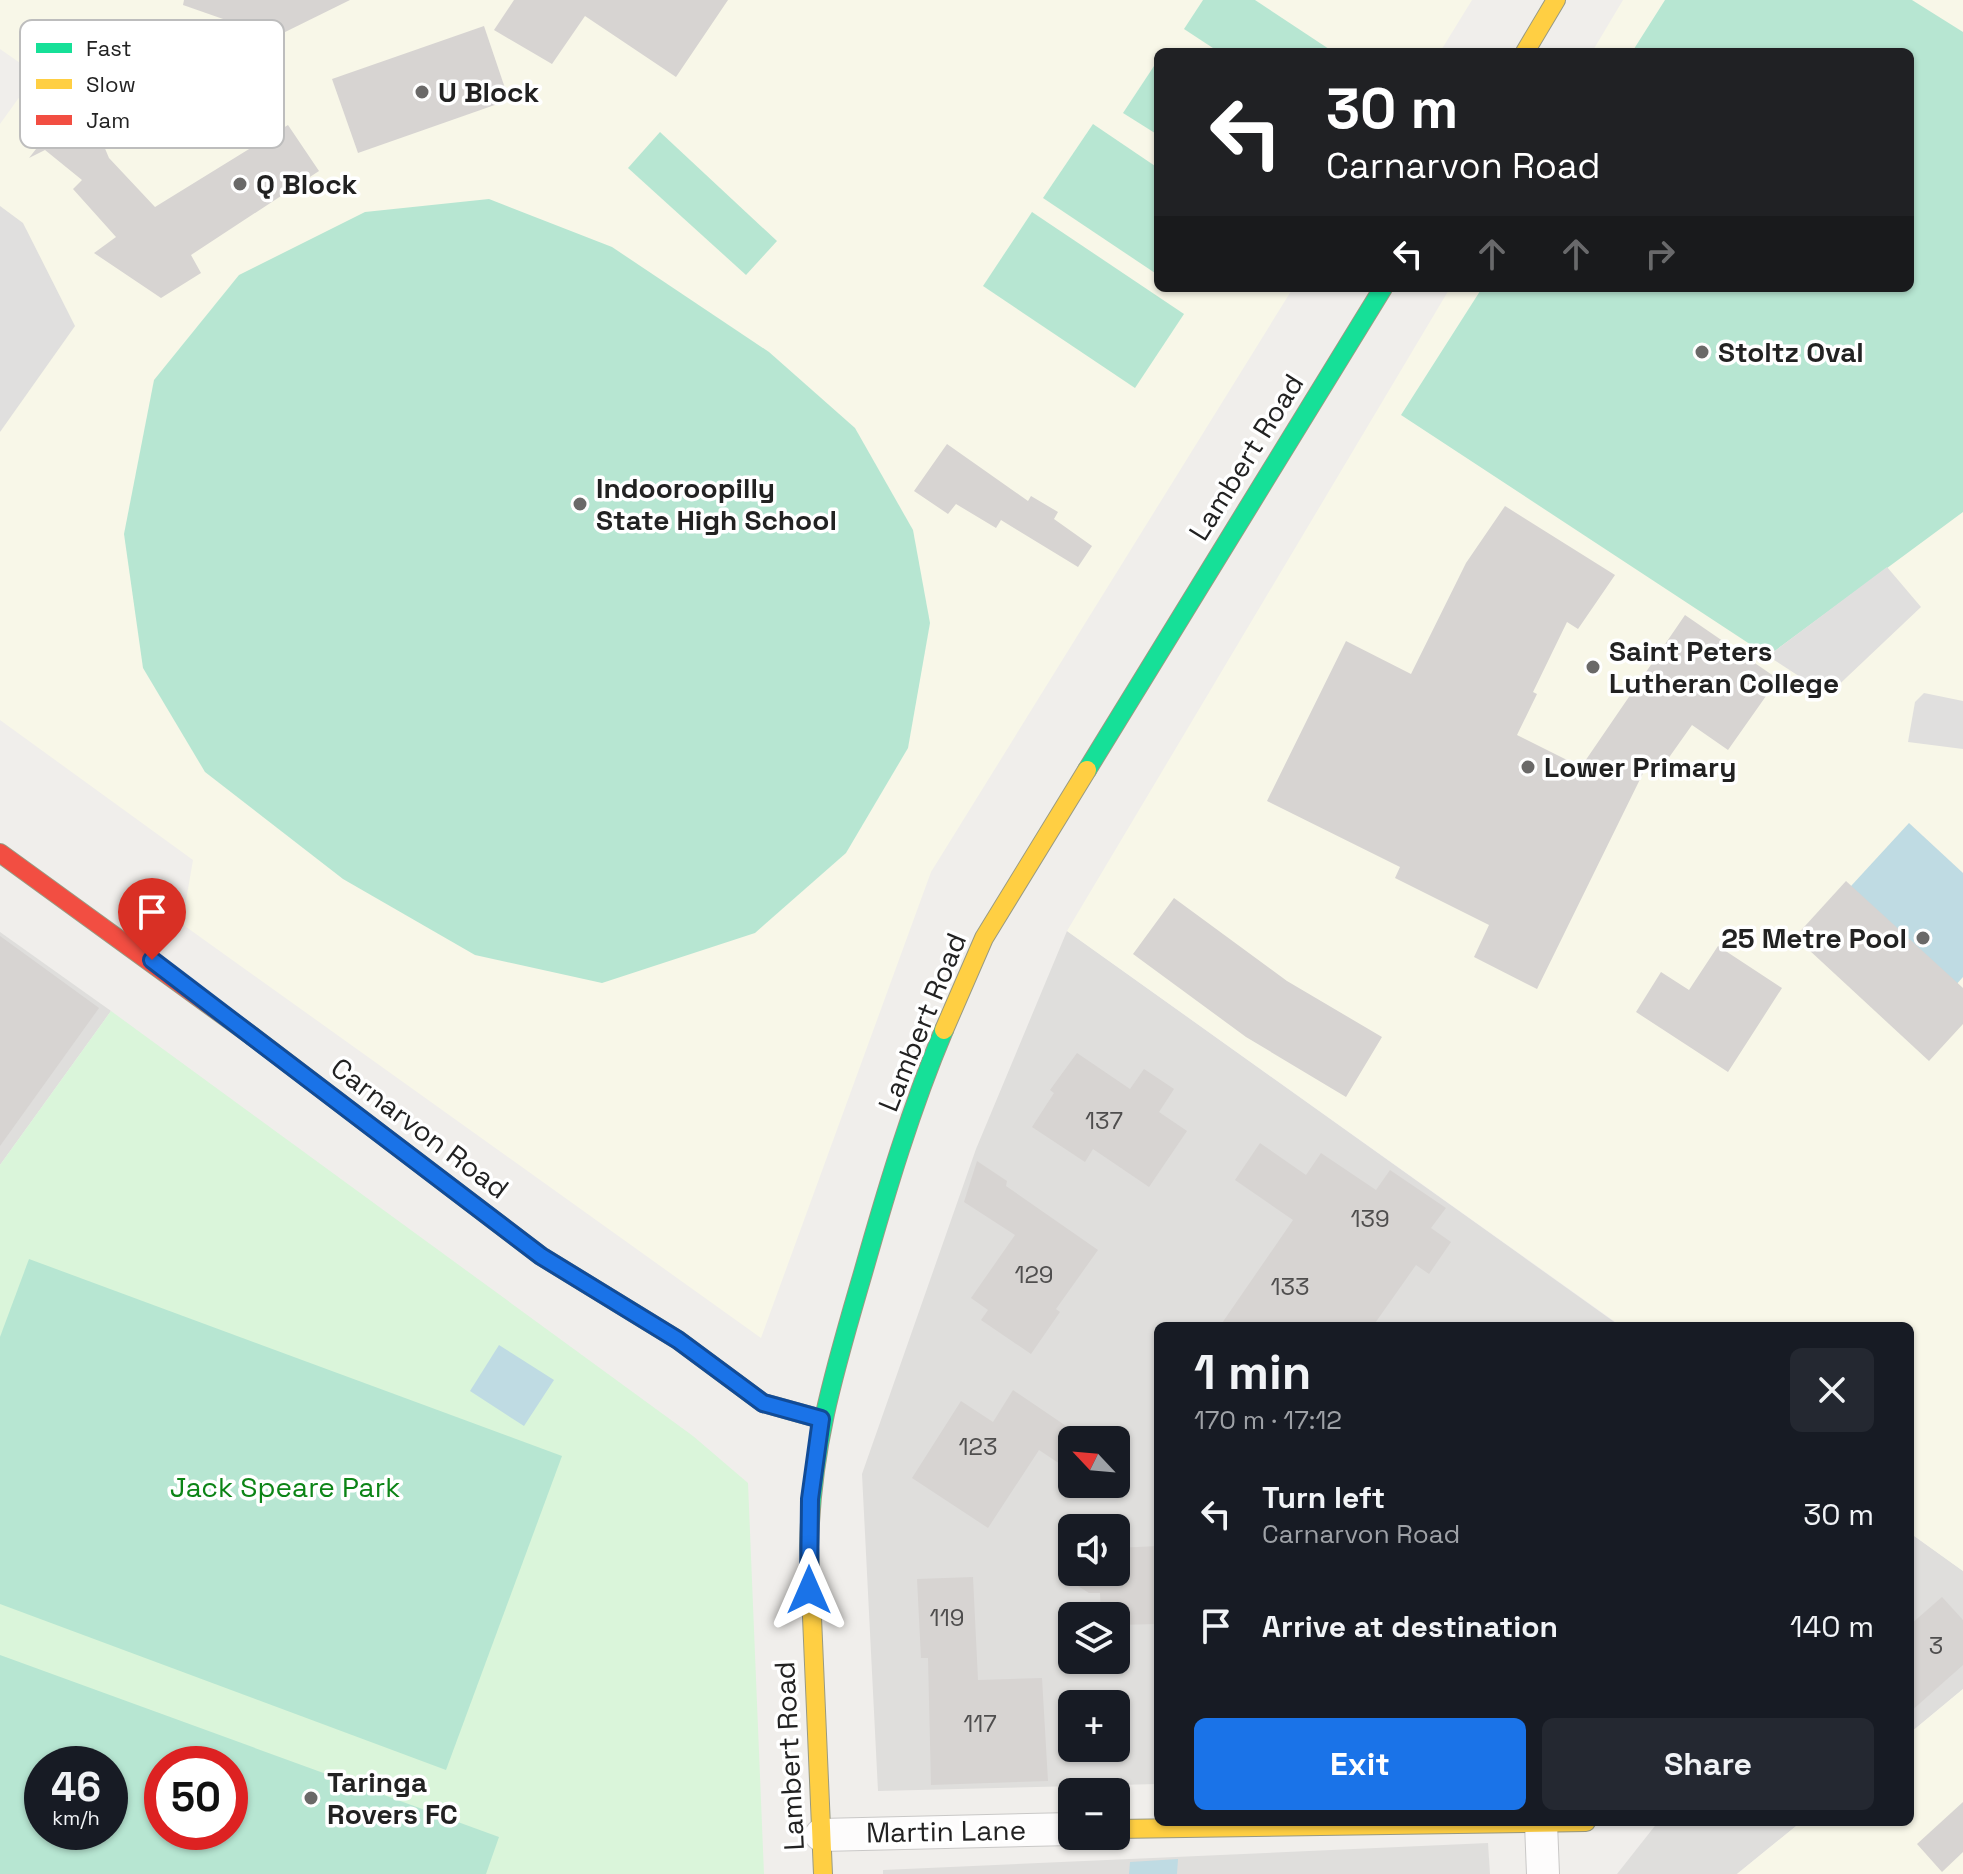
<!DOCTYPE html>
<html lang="en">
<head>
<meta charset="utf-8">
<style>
	:root { --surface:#171b24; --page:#242831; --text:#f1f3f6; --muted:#9ea1a6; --accent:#1a73e8 }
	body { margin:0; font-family:"Space Grotesk",sans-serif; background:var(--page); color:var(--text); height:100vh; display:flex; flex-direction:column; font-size:30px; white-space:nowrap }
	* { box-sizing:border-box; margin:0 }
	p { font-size:26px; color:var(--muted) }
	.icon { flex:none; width:44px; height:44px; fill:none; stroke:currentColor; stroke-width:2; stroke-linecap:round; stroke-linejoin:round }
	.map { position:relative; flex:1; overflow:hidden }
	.side { position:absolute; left:1154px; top:1322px; width:760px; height:504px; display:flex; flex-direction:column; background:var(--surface); border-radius:12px; box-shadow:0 2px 6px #0004 }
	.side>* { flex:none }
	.top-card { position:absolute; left:1154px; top:48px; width:760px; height:244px; border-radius:12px; box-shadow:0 2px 6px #0004; background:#202124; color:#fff; overflow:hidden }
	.needle { width:52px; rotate:296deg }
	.buttons { position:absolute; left:1058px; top:1426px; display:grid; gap:16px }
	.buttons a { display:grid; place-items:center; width:72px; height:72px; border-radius:12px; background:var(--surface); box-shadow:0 2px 6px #0004; font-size:40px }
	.speed { position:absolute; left:24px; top:1746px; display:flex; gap:16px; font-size:40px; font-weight:700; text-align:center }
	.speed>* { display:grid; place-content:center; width:104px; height:104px; border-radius:50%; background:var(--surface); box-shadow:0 2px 6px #0004; line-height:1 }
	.speed small { font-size:20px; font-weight:400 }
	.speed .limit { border:12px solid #d22; background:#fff; color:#111 }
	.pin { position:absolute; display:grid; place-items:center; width:68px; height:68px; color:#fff; margin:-82px -34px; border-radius:50% 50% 50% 0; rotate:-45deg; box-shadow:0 0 8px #0007 }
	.pin .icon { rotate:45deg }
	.me { position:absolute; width:88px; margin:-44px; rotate:0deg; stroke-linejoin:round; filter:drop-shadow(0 0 6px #0008) }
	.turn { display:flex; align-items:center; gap:28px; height:168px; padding:0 40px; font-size:36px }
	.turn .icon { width:104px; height:104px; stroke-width:2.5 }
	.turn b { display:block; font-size:56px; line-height:68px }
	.lanes { display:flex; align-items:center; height:76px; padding:0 40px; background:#0003; justify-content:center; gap:40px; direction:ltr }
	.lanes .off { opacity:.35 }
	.round { display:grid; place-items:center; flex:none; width:84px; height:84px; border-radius:12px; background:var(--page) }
	.head { display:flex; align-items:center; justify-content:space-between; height:136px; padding:0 40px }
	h1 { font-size:48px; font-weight:700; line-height:60px }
	.primary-button { display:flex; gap:16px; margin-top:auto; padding:16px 40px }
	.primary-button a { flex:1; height:92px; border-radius:12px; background:var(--accent); color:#fff; font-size:32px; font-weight:700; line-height:92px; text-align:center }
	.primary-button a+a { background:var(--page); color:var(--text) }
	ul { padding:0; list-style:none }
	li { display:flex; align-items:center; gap:24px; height:112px; padding:0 40px }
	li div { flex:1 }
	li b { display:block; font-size:30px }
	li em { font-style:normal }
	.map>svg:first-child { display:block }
	.residential { fill:#dfdedc; fill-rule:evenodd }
	.education { fill:#f8f7e8 }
	.park { fill:#daf5da; fill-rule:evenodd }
	.pitch { fill:#b7e6d2; fill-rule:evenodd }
	.parking { fill:#e0dfde }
	.water { fill:#bfdbe3 }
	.building { fill:#d7d4d2 }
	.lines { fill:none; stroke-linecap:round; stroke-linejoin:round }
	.street-casing { stroke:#c9c8c7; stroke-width:34 }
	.fast-casing { stroke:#999a82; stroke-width:20 }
	.slow-casing { stroke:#999a82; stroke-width:20 }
	.jam-casing { stroke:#999a82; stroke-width:20 }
	.street { stroke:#fdfcfc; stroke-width:32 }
	.fast { stroke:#16e098; stroke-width:18 }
	.slow { stroke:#ffcf43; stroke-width:18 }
	.jam { stroke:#f24e42; stroke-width:18 }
	.route-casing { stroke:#114b97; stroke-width:20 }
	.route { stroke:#1a73e8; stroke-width:14 }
	.poi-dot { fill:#6a6968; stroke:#fff; stroke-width:3 }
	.labels { text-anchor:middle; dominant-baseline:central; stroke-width:7; stroke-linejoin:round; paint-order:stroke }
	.number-label { font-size:24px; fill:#4f4e4e }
	.poi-label { font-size:28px; font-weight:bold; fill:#222; stroke:#fff; text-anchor:start }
	.street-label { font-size:28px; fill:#222; stroke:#fff }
	.park-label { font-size:28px; fill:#0c8416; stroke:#fff }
	.key { fill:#fff; stroke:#bdbdbd; stroke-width:2 }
	.key-label { font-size:22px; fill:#222 }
</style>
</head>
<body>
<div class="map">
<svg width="1963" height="1874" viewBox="0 0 1963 1874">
	<rect width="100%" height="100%" fill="#f0eeeb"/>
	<g class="residential">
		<path d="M 1067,931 L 1620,1326 L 1158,1326 L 1158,1784 L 878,1791 L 862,1474 L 976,1149 ZM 1072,1440 L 1116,1440 L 1116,1484 L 1072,1484 ZM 1072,1528 L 1116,1528 L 1116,1572 L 1072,1572 ZM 1072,1616 L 1116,1616 L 1116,1660 L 1072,1660 ZM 1072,1704 L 1116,1704 L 1116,1748 L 1072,1748 Z"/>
		<polygon points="0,932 111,1011 0,1165"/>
		<polygon points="1910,1533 1963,1571 1963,1689 1910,1733"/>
		<polygon points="1658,1822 1801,1822 1737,1874 1617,1874"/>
		<polygon points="1488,1843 1490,1874 883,1874 883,1870"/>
	</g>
	<g class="education">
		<polygon points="0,0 1472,0 1440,52 1158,52 1158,288 1293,288 931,872 761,1338 182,924 193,860 0,720 0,124 36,74 0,49"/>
		<polygon points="1623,0 1963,0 1963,1571 1910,1533 1910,1326 1621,1326 1067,931 1450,288 1910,288 1910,52 1592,52"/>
		<polygon points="1963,1689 1963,1874 1737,1874 1801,1822 1910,1822 1910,1733"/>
	</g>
	<path class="park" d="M 111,1011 L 693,1436 L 748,1483 L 764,1874 L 0,1874 L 0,1165 ZM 42,1764 L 110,1764 L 110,1832 L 42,1832 ZM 162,1764 L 230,1764 L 230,1832 L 162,1832 Z"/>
	<g class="pitch">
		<polygon points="1203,0 1255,0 1332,51 1219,52 1184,29"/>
		<polygon points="1665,0 1912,0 1963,32 1963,512 1768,656 1401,415 1482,288 1910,288 1910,52 1632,52"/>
		<polygon points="1158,60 1158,135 1123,113"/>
		<polygon points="1093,124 1158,168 1158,275 1043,198"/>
		<polygon points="660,132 777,241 746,275 628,168"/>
		<polygon points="489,199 612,247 769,352 855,428 913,530 930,623 908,748 846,853 755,933 602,983 475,955 343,879 205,772 143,668 124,534 154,380 239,275 365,212"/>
		<polygon points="1032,212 1184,314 1135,388 983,286"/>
		<polygon points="29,1259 562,1456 446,1770 0,1604 0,1337"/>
		<path d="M 0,1655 L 499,1837 L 486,1874 L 0,1874 ZM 110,1764 L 110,1832 L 42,1832 L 42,1764 ZM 162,1764 L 230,1764 L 230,1832 L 162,1832 Z"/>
	</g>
	<g class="parking">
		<polygon points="0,206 23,223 75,326 0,432"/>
		<polygon points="1887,567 1921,607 1828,695 1768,656"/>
		<polygon points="1924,693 1963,701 1963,749 1908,742 1915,702"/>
	</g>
	<g class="water">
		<polygon points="1909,823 1963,873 1963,977 1945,997 1840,898"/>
		<polygon points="499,1345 554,1380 524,1426 470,1391"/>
		<polygon points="1178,1859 1177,1874 1129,1874 1130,1862"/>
	</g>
	<g class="building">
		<polygon points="184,0 350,0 275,37 183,5"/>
		<polygon points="514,0 728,0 676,77 585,16 552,64 494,30"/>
		<polygon points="484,26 509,100 358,153 332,79"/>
		<polygon points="125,35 185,82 95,125 109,158 155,207 288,125 319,171 191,255 201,273 161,298 94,253 116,237 73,189 82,180 45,150 29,158"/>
		<polygon points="947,444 1028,501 1031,496 1058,512 1054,519 1092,546 1078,567 1001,520 996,528 956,504 948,514 914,491"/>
		<polygon points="1505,506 1615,575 1578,629 1567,622 1533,692 1537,694 1517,735 1581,767 1685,615 1778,679 1728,750 1692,725 1658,773 1647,765 1537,989 1474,957 1489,925 1395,878 1400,867 1267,801 1346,641 1411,674 1466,563"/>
		<polygon points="1846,881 1963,988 1963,1024 1929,1061 1795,937"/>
		<polygon points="1174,898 1287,981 1382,1037 1346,1097 1246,1037 1133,954"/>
		<polygon points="0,936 99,1008 0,1146"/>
		<polygon points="1718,946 1782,988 1728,1072 1636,1012 1661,972 1689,990"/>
		<polygon points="1077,1053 1130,1089 1144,1069 1174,1089 1159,1112 1187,1131 1149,1187 1093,1149 1085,1162 1032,1127 1054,1093 1050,1090"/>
		<polygon points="1260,1143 1306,1175 1321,1153 1376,1190 1390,1170 1446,1208 1431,1228 1451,1242 1429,1274 1416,1265 1373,1326 1220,1326 1293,1220 1235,1180"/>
		<polygon points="977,1161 1007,1181 1006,1186 1098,1250 1056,1309 1060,1312 1031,1354 981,1320 988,1310 971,1298 1015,1235 964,1202"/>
		<polygon points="1013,1390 1072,1430 1072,1472 1039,1450 988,1528 912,1478 961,1401 993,1422"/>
		<polygon points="1158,1546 1158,1624 1116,1625 1116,1616 1101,1616 1100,1593 1089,1593 1067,1579 1066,1549 1072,1549 1072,1572 1116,1572 1116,1548"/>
		<polygon points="973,1577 978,1680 1042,1678 1048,1781 931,1785 928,1658 921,1658 917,1579"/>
		<polygon points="1942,1597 1963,1620 1963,1665 1910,1712 1910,1625"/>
		<polygon points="1963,1802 1963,1852 1942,1872 1917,1844"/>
	</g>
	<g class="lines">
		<defs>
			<g id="street">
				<polyline points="1541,1823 1543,1874"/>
				<polyline points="821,1835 1072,1829"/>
			</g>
			<g id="fast">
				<polyline points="1087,770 1383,288"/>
				<polyline points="252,1036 541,1256 678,1340 763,1403 821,1419"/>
				<path d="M 809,1547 C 811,1446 835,1369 863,1273 C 886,1192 911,1108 944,1030"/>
			</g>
			<g id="slow">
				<polyline points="1525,52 1556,0"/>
				<polyline points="944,1030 984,938 1087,770"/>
				<polyline points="809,1547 823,1874"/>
				<polyline points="1116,1829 1586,1822"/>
			</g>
			<polyline id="jam" points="0,853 252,1036"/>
		</defs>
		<use href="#street" class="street-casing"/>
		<use href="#fast" class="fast-casing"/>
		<use href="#slow" class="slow-casing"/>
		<use href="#jam" class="jam-casing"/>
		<use href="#street" class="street"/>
		<use href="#fast" class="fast"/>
		<use href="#slow" class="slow"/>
		<use href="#jam" class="jam"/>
	</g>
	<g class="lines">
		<defs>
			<polyline id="route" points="152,960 541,1256 678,1340 763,1403 821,1419 810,1499 809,1590"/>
		</defs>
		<use href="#route" class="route-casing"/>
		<use href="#route" class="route"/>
	</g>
	<g class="poi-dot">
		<circle cx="422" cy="92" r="8"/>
		<circle cx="240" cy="184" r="8"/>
		<circle cx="1702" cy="352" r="8"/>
		<circle cx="580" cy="504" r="8"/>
		<circle cx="1593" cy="667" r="8"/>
		<circle cx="1528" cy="767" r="8"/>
		<circle cx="1923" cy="938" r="8"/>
		<circle cx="311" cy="1798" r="8"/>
	</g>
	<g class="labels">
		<g class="number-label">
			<text x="1104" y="1120">137</text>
			<text x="1370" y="1218">139</text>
			<text x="1034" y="1274">129</text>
			<text x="1290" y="1286">133</text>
			<text x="978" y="1446">123</text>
			<text x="947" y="1617">119</text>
			<text x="1936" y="1645">3</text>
			<text x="980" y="1723">117</text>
		</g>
		<g class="poi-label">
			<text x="438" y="92">U Block</text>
			<text x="256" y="184">Q Block</text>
			<text x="1718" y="352">Stoltz Oval</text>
			<text x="596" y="488">Indooroopilly<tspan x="596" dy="32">State High School</tspan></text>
			<text x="1609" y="651">Saint Peters<tspan x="1609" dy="32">Lutheran College</tspan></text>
			<text x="1544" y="767">Lower Primary</text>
			<text x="1907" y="938" text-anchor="end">25 Metre Pool</text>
			<text x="327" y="1782">Taringa<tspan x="327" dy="32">Rovers FC</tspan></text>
		</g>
		<g class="street-label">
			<text transform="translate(1246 457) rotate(-58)">Lambert Road</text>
			<text transform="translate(922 1022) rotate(-68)">Lambert Road</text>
			<text transform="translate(420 1128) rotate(37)">Carnarvon Road</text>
			<text transform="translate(789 1756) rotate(-93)">Lambert Road</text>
			<text transform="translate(946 1831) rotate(-1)">Martin Lane</text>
		</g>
		<g class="park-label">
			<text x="285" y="1487">Jack Speare Park</text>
		</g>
	</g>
	<rect x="20" y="20" width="264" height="128" rx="12" class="key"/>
	<rect x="36" y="43" width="36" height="10" fill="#16e098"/>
	<rect x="36" y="79" width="36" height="10" fill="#ffcf43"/>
	<rect x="36" y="115" width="36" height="10" fill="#f24e42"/>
	<g class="key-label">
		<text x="86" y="56">Fast</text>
		<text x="86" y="92">Slow</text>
		<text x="86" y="128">Jam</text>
	</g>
</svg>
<div class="buttons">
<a><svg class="needle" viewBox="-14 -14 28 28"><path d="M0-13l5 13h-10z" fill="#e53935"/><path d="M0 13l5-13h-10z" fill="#9ea1a6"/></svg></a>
<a><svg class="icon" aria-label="sound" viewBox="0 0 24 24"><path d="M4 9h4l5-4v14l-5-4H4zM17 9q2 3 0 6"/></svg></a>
<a><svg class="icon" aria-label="layers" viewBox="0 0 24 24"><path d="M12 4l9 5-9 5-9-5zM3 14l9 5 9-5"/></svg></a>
<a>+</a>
<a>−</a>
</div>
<div class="speed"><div>46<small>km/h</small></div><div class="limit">50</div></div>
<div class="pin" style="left:152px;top:960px;background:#d93025"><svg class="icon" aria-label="arrive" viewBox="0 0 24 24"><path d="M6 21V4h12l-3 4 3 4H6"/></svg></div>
<svg class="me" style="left:809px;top:1590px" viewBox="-20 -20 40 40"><path d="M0-17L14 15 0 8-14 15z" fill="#1a73e8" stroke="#fff" stroke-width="4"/></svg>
<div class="top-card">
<div class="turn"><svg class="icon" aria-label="left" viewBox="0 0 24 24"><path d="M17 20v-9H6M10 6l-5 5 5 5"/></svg><div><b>30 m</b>Carnarvon Road</div></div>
<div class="lanes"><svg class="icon" aria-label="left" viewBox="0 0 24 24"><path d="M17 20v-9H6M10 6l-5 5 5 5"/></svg><svg class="icon off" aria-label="ahead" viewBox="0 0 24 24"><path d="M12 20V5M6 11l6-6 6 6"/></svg><svg class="icon off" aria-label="ahead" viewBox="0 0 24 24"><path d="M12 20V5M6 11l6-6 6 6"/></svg><svg class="icon off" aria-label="right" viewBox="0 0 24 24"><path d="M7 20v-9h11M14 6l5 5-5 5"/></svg></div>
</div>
<section class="side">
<div class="head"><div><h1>1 min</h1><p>170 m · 17:12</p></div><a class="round"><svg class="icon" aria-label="close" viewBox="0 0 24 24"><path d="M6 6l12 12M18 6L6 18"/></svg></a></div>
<ul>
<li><svg class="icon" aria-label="left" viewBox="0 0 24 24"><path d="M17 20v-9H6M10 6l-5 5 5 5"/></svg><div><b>Turn left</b><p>Carnarvon Road</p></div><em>30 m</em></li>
<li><svg class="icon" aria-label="arrive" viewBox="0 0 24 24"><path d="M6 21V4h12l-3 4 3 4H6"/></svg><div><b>Arrive at destination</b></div><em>140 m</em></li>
</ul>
<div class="primary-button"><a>Exit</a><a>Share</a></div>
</section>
</div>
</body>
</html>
